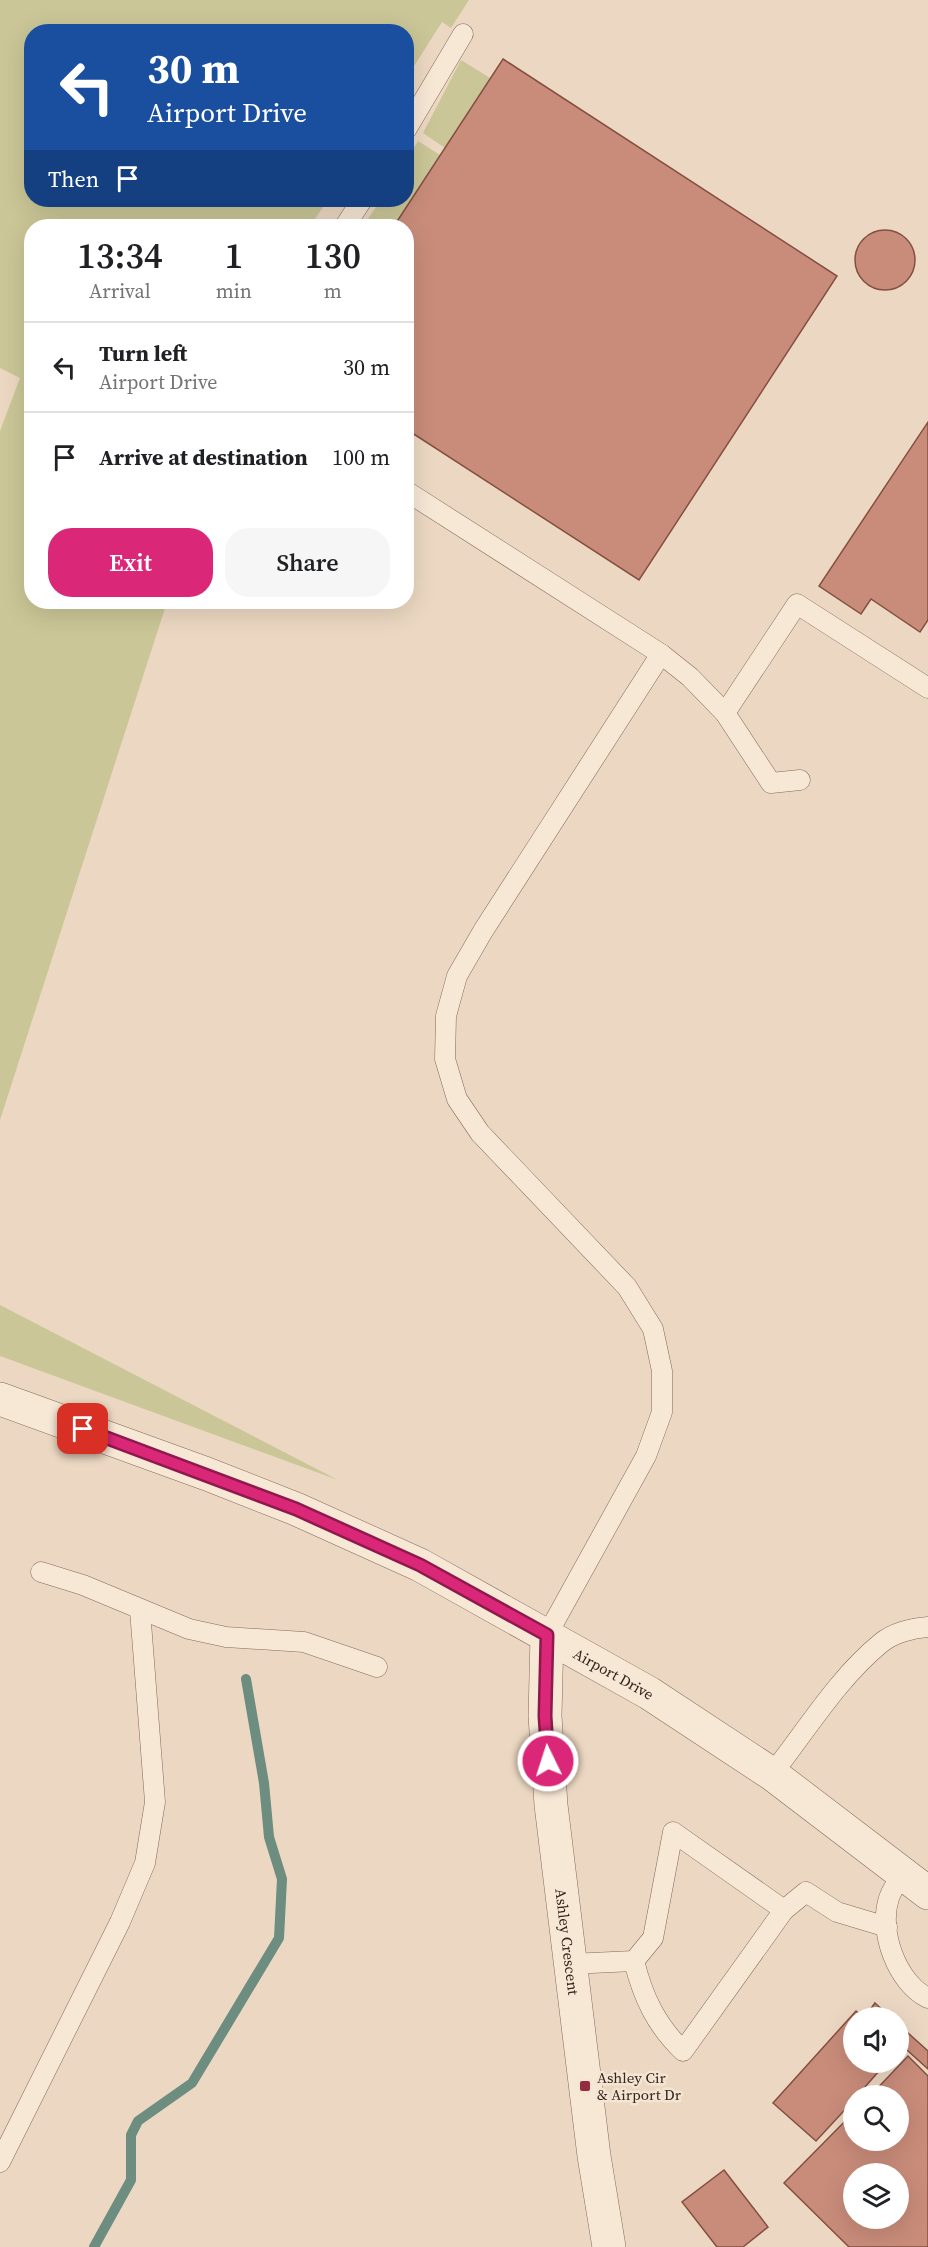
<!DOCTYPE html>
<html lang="en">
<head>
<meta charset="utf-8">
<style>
	:root { --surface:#fff; --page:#f6f6f6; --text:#202124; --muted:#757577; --line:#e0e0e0; --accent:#db2777 }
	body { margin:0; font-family:"Source Serif 4",serif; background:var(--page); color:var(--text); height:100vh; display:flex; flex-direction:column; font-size:22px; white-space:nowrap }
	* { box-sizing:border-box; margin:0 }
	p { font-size:20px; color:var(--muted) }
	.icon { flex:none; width:33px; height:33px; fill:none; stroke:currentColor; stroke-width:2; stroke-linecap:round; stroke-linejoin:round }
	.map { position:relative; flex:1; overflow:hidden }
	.sheet { position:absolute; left:24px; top:219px; width:390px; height:390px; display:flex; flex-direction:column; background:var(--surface); border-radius:24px; box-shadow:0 6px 24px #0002 }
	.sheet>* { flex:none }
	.guide { position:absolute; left:24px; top:24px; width:390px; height:183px; border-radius:24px; box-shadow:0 6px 24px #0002; background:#1a4fa0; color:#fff; overflow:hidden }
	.tools { position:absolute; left:843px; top:2007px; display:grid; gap:12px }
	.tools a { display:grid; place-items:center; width:66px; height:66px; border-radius:50%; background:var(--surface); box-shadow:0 6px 24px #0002; font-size:30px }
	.pin { position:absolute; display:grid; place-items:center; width:51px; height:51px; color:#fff; margin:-26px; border-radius:12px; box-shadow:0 3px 9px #0006 }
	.me { position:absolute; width:66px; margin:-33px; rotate:356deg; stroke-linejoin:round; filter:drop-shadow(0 0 4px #0008) }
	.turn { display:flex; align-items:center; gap:21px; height:126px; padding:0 24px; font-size:27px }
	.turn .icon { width:78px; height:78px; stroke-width:2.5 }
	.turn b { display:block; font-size:42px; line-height:51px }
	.then { display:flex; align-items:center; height:57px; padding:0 24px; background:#0003; gap:12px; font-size:22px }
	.eta { display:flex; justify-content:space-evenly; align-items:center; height:102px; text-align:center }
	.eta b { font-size:36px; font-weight:600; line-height:42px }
	.primary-button { display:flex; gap:12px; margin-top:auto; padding:12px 24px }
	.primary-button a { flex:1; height:69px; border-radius:24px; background:var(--accent); color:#fff; font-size:24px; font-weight:600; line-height:69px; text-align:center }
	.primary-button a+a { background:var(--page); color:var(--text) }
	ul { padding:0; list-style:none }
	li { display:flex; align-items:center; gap:18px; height:90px; padding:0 24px; border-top:2px solid var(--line) }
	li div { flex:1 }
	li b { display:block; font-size:22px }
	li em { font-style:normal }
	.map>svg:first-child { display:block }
	.green { fill:#cac697 }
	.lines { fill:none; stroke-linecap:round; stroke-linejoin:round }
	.stream { stroke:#6c8d7f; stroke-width:10 }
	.building { fill:#c98c7a; stroke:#844f41; stroke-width:1.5; fill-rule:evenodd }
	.service-casing { stroke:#85695a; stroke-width:21 }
	.minor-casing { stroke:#85695a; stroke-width:34 }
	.tertiary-casing { stroke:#85695a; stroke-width:34 }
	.service { stroke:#f7e7d5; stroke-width:20 }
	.minor { stroke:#f7e7d5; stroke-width:33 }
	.tertiary { stroke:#f7e7d5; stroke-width:33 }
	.route-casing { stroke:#8e194d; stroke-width:15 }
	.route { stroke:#db2777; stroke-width:10 }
	.poi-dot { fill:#922c40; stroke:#f4e4d2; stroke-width:2 }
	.labels { text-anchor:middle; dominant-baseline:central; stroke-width:5; stroke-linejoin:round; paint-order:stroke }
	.street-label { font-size:15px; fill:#36251e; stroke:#f4e4d2 }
	.poi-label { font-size:15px; fill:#36251e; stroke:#f4e4d2; text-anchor:start }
</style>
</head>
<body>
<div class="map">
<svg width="928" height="2247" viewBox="0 0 928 2247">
	<rect width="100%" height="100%" fill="#ecd8c2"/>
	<g class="green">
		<polygon points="0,0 469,0 451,28 442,22 407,77 406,32 32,32 32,200 328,200 310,226 32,226 32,602 167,602 0,1120 0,431 20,378 0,368"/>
		<polygon points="461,60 490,78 445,148 423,133"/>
		<polygon points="418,141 440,155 394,226 363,226 381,200 406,200 407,159"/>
		<polygon points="0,1305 338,1480 0,1356"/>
	</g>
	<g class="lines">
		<polyline class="stream" points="94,2247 131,2180 131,2135 138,2121 192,2083 279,1938 282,1879 269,1837 264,1783 246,1679"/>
	</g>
	<g class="building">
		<polygon points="503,59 837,276 639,580 406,429 406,226 394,226"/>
		<circle cx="885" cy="260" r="30"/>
		<polygon points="928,422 928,620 920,632 871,599 861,614 819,586"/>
		<polygon points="875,2003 891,2018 864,2018"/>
		<polygon points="856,2011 864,2018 854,2018 854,2062 887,2062 857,2096 854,2096 854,2100 816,2141 773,2103"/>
		<polygon points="898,2024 928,2051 928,2069 898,2042"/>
		<path d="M 908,2056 L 928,2076 L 928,2247 L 849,2247 L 784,2183 L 854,2112 L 854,2140 L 898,2140 L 898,2096 L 870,2096 ZM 854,2174 L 898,2174 L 898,2218 L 854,2218 Z"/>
		<polygon points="724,2170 768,2227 743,2247 717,2247 682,2202"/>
	</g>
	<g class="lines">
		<defs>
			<g id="service">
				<polyline points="406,130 463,34"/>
				<polyline points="345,226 362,200"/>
				<polyline points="406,491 661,654 690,677 725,713 771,783 800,780"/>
				<polyline points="725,713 797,604 928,688"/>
				<polyline points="41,1572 83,1585 189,1629 226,1637 304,1642 377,1667"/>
				<polyline points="547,1635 646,1456 662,1412 662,1371 653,1329 627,1287 480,1133 457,1099 445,1059 446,1016 457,976 483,931 661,654"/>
				<path d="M 772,1774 C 806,1731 838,1678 881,1643 C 893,1633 912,1628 928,1627"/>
				<path d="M 904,1874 C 898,1881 892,1889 889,1898 C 878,1931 897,1983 928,1998"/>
				<path d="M 634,1961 C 643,1997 656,2025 683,2051 L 784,1910"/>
				<polyline points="570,1964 634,1961 653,1938 673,1832 784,1910 806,1892 837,1912 887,1927"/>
				<polyline points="0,2162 120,1922 145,1863 155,1802 140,1610"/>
			</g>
			<g id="minor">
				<path id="s1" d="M 547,1635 L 545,1716 L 551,1805 L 594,2156 L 609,2247"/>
			</g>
			<g id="tertiary">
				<path id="s2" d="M 0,1399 L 207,1474 L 296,1509 L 420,1565 L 649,1693 L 772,1774 L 928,1893"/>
			</g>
		</defs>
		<use href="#service" class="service-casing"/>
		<use href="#minor" class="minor-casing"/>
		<use href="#tertiary" class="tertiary-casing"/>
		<use href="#service" class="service"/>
		<use href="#minor" class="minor"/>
		<use href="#tertiary" class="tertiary"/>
	</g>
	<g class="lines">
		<defs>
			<polyline id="route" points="83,1429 296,1509 420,1565 547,1635 545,1716 548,1761"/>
		</defs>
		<use href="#route" class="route-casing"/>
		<use href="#route" class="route"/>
	</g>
	<rect class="poi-dot" x="579" y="2080" width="12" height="12" rx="3"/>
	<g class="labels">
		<g class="street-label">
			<text stroke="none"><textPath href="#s2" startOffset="674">Airport Drive</textPath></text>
			<text stroke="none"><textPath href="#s1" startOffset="308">Ashley Crescent</textPath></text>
		</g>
		<g class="poi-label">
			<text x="597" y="2077">Ashley Cir<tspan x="597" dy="17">&amp; Airport Dr</tspan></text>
		</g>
	</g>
</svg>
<div class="tools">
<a><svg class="icon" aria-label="sound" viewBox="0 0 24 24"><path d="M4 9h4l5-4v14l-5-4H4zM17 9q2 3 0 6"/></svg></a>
<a><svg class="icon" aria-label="search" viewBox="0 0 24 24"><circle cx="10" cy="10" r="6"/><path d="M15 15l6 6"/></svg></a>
<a><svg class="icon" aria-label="layers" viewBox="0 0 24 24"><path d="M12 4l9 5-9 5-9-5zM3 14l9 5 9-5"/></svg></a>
</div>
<div class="pin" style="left:83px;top:1429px;background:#d93025"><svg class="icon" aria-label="arrive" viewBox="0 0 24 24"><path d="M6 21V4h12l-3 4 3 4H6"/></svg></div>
<svg class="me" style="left:548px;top:1761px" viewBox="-20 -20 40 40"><circle r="17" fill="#db2777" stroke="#fff" stroke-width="3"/><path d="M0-11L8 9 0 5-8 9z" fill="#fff"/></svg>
<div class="guide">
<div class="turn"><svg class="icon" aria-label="left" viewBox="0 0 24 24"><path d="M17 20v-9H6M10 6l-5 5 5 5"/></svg><div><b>30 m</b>Airport Drive</div></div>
<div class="then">Then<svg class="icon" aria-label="arrive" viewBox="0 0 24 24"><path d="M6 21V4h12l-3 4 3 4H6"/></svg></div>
</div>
<section class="sheet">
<div class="eta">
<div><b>13:34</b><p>Arrival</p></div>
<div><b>1</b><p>min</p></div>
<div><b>130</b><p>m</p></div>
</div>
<ul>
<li><svg class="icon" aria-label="left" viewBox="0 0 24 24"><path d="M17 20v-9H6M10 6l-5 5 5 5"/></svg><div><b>Turn left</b><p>Airport Drive</p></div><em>30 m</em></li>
<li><svg class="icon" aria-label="arrive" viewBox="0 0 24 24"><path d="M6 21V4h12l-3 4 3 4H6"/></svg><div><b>Arrive at destination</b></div><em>100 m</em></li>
</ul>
<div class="primary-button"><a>Exit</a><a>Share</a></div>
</section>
</div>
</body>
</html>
